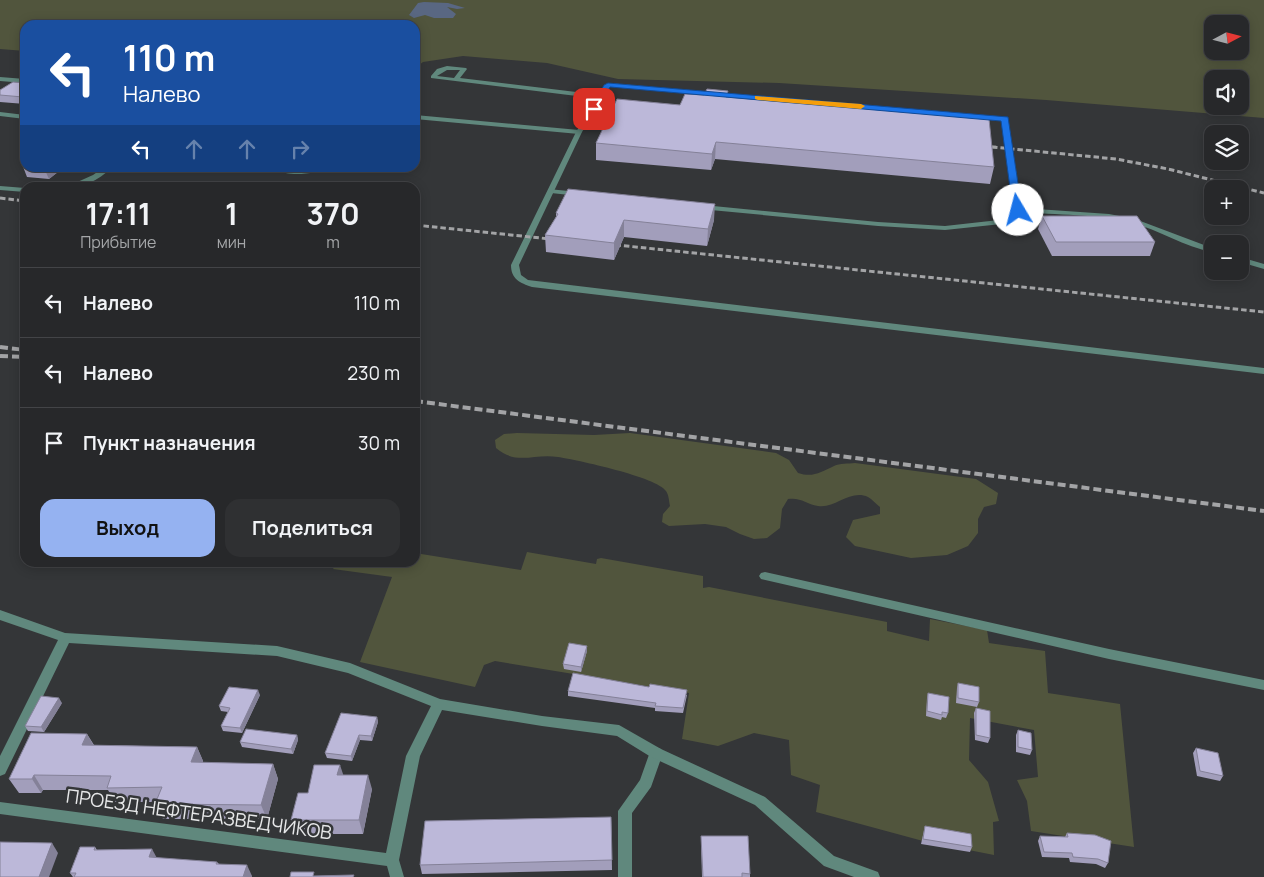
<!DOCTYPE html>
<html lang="ru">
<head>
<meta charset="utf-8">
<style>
	:root { --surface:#27282a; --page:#2f3032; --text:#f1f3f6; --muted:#a4a6a8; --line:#434447; --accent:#95b2f1 }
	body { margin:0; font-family:Manrope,sans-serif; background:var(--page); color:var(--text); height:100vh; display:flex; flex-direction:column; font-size:19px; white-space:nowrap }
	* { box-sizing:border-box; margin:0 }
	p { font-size:16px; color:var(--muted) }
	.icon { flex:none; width:28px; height:28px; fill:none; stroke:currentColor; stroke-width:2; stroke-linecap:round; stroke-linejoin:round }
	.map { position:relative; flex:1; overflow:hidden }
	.panel { position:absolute; left:20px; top:182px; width:400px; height:385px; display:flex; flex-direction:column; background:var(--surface); border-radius:15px; box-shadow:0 2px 12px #0003,0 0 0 1px var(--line) }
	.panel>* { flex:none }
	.top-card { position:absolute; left:20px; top:20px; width:400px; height:152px; border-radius:15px; box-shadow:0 2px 12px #0003,0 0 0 1px var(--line); background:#1a4fa0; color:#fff; overflow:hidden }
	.needle { width:32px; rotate:83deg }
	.controls { position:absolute; left:1204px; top:15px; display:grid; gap:10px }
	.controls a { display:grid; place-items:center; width:45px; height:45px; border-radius:10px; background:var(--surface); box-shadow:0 2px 12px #0003,0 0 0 1px var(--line); font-size:25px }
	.pin { position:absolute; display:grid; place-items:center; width:42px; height:42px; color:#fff; margin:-21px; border-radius:10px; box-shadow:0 2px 8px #0006 }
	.me { position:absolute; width:55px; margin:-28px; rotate:352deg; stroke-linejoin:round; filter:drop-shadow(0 0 4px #0008) }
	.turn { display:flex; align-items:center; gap:18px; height:105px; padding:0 20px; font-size:22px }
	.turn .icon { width:65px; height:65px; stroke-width:2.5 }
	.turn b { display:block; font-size:35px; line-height:42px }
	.lanes { display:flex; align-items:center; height:48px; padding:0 20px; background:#0003; justify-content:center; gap:25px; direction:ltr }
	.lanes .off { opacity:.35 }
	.eta { display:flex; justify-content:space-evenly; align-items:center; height:85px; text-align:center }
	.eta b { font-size:30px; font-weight:700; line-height:35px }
	.primary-button { display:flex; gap:10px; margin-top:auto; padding:10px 20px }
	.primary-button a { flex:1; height:58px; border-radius:15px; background:var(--accent); color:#111; font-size:20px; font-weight:700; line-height:58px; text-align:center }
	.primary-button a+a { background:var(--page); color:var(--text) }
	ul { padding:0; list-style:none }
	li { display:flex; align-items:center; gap:15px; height:70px; padding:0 20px; border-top:1px solid var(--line) }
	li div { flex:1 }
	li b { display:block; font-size:19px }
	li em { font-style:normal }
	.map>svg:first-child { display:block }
	.green { fill:#51553d; fill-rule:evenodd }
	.water { fill:#596782 }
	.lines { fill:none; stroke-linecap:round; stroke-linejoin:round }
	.service { fill:#60887d; fill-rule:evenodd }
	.minor { fill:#60887d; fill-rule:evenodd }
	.rail-far2 { stroke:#a3a4a6; stroke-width:2.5; stroke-dasharray:4.5 2.5; stroke-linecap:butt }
	.rail-far1 { stroke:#a3a4a6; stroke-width:3; stroke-dasharray:5.5 3; stroke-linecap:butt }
	.rail { stroke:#a3a4a6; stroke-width:4; stroke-dasharray:8 4; stroke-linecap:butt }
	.wall { fill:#a29ebb }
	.shaded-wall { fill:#848198 }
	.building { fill:#bcb8d9; stroke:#848198 }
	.route { fill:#1a73e8; stroke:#114b97 }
	.slow { fill:#f59e0b }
	.labels { text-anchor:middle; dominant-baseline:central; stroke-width:5; stroke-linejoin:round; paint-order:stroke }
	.near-street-label { font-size:19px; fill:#e7e8e9; stroke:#343638 }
</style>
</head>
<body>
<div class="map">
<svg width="1264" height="877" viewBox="0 0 1264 877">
	<rect width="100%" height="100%" fill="#343638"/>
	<g class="green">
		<path d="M 0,0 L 1264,0 L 1264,118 L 1046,100 L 779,83 L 618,79 L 547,63 L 463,56 L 423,62 L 415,68 L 415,25 L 25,25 L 25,51 L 0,49 ZM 1212,24 L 1240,24 L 1240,51 L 1212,51 ZM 1212,79 L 1240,79 L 1240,106 L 1212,106 Z"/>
		<path d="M 517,433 L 594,435 L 630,433 L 776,453 L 789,460 L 798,473 C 813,478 821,472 834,466 C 840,463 848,464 855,463 L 976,479 L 998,493 L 996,504 L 984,507 L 978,519 L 978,533 L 968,546 L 947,555 L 911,558 L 855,546 L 846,537 L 853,520 L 880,514 L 880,507 C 876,504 872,499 868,497 C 850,489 835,509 818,506 C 806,504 801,497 788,499 L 782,509 L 780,528 L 767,538 L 754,539 L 740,534 L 726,527 L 705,524 L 669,526 L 662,522 L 663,514 L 670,506 C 669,502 669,495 666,491 C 657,477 577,460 558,457 C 534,453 517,466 496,448 L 495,440 L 504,434 Z"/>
		<polygon points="527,552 596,564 597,559 601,558 703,576 703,588 709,587 887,622 887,631 929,641 930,619 987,630 989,643 1045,651 1048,693 1120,704 1134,847 1031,831 1027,801 1017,780 1038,777 1034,730 970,718 969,760 988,782 999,821 993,822 994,855 923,841 816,812 820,785 791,775 789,740 754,733 718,746 682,739 689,693 495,661 484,665 475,687 360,662 392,577 333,569 337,563 415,562 415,553 521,570"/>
	</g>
	<polygon class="water" points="424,2 448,3 465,8 457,9 447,7 456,14 453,18 434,18 425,15 414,18 409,15 418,3"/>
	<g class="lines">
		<g class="service">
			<path d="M 447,66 L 466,68 L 467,69 L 460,78 L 601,95 L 604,97 L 601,99 L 431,78 L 431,76 L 437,69 ZM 447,70 L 460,70 L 454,78 L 437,76 Z"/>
			<polygon points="0,77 25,79 25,83 0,81"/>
			<path d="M 608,83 L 1007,118 L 1022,208 L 1109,214 L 1135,219 L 1212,248 L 1212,252 C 1184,247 1160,230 1132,223 C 1099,214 1055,215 1020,212 L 1014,223 L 1011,223 L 945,230 L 878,226 L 700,209 L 700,205 L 703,205 L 878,222 L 945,226 L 1008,219 L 1014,210 L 1002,121 L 606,86 L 605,85 Z"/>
			<polygon points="0,112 25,115 25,119 0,116"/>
			<polygon points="415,115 579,130 582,132 579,134 415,119"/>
			<path d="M 103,168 L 111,168 C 99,181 81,188 64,188 L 93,175 Z"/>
			<path d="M 278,168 L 303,170 L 315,168 L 328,168 C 317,174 288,177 277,170 Z"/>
			<polygon points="0,186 25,188 25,192 0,190"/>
			<polygon points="548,189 579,192 583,194 579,196 551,193 548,193"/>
			<polygon points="1240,257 1264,264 1264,269 1240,262"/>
			<polygon points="765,572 1109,649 1264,680 1264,690 1109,659 761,579 759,576 761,573"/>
			<polygon points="656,747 661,749 663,753 651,787 632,813 632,877 618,877 618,811 640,780 651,749"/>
		</g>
		<g class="minor">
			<path d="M 608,83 L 611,85 L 582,132 L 519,265 L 521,275 L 528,280 L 1264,368 L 1264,374 L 532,287 C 520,283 511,279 511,265 L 576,132 L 605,85 Z"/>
			<polygon points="0,610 65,633 277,646 350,663 440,699 542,716 619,725 661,749 765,797 834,856 878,872 880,877 854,877 824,866 755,805 651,757 617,736 542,726 442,710 420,756 399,860 404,877 390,877 387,866 0,814 0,802 386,853 406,756 431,706 348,673 277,656 69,643 5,774 0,776 0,756 58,640 0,620"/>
		</g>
		<polyline class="rail-far2" points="992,147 996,147"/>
		<g class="rail-far1">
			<polyline points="992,147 1116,159 1168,169 1264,193"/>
			<polyline points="0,198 25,201"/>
			<polyline points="415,225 560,240"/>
			<polyline points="607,244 1264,312"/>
		</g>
		<g class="rail">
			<polyline points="0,347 25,350"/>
			<polyline points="0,356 25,357"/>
			<polyline points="415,401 1264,511"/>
		</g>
	</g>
	<g class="wall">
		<polygon points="25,83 25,104 0,102 0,90"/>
		<polygon points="728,91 728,97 994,167 990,184 715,159 711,170 596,160 596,143 680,105 704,95"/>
		<polygon points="25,162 25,168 63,168 49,179 27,177 22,164"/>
		<polygon points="556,213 714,220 707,246 624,237 614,260 546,252 545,235 556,217"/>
		<polygon points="1042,216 1155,242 1150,256 1052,256 1038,229"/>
		<polygon points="587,646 587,651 581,672 564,669 563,664"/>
		<polygon points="958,683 979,702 977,707 956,703 957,688"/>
		<polygon points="568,691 687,695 683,713 655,711 655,708 568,696"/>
		<polygon points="928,693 948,713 946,718 942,717 941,720 926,716 927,698"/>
		<polygon points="260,695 242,733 223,731 221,726 228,712 221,711 219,706"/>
		<polygon points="62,703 44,732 28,731 25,726"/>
		<polygon points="976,708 990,738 988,743 975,740 974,713"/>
		<polygon points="377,717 378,722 372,741 360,740 352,761 327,758 325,753"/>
		<polygon points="1018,730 1032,750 1030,755 1016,752 1016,735"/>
		<polygon points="87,734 94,745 197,747 203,761 203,763 273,764 278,779 267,819 163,819 155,804 156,802 115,802 108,790 43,790 41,793 19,793 9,779"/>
		<polygon points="297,735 298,740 293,754 242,747 240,742"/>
		<polygon points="1196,748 1223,776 1220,781 1197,776 1193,753"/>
		<polygon points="343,775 372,789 363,834 297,834 291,820 308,793"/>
		<polygon points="611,817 612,870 422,874 420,865"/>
		<polygon points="925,826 972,847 970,852 921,844"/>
		<polygon points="1067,833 1108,863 1105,868 1096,864 1070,862 1069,858 1042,857 1038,841 1040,836 1065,837"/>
		<polygon points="701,836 750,874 750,877 702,877 701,842"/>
		<polygon points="95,847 97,850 157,858 217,862 219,864 252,876 252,877 73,877 70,873"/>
	</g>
	<g class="shaded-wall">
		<polygon points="25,95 25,104 23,97"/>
		<polygon points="716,142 715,159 711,170 712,154"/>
		<polygon points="44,168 63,168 49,179"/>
		<polygon points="715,204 714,220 707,246 708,229"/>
		<polygon points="624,220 624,237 614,260 614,243"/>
		<polygon points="587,646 587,651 581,672 581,667"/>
		<polygon points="258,690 260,695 242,733 240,728"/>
		<polygon points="59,698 62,703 44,732 41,727"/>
		<polygon points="377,717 378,722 372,741 371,736"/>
		<polygon points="87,734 95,748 82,745"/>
		<polygon points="297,735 298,740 293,754 291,749"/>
		<polygon points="359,735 360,740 352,761 351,756"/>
		<polygon points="197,747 203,761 198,777 191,762"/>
		<polygon points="273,764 278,779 267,819 261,805"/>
		<polygon points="340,765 345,780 337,775"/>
		<polygon points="34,775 43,790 41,793 32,779"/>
		<polygon points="368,775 372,789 363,834 359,820"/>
		<polygon points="52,843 58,853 49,877 39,877"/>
		<polygon points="152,849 158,860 149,857"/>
		<polygon points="247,865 252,876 252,877 243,877"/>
	</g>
	<g class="building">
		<polygon points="13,82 25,83 25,95 23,97 0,95 0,90"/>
		<polygon points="707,89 728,91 726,97 989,119 994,167 716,142 712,154 596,143 617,99 680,105 685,94 704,95"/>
		<polygon points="568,189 715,204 708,229 624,220 614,243 545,235 558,214 556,213"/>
		<polygon points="1042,216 1137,216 1155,242 1056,242"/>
		<polygon points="569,643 587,646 581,667 563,664"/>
		<polygon points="573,673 649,687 650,684 687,690 683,708 655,706 656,703 568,691"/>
		<polygon points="958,683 979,687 979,702 958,698"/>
		<polygon points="229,687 258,690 240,728 221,726 230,708 219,706"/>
		<polygon points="928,693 949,697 948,713 942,712 942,715 927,711"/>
		<polygon points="41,696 59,698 41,727 25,726"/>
		<polygon points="976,708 990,711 990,738 976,735"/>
		<polygon points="341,713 377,717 371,736 359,735 351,756 325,753"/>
		<polygon points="246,729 297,735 291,749 240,742"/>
		<polygon points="1018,730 1031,733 1032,750 1018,747"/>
		<polygon points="31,733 87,734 82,745 197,747 191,762 273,764 261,805 155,804 162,787 107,788 111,776 34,775 32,779 9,779"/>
		<polygon points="1196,748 1218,753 1223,776 1200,771"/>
		<polygon points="314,765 340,765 337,775 368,775 359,820 291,820 298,793 308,793"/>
		<polygon points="611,817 612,860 420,865 425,821"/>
		<polygon points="925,826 971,834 972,847 923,839"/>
		<polygon points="1067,833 1095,835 1111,841 1108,863 1098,859 1073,857 1072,853 1044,852 1040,836 1068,837"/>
		<polygon points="701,836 748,836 750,874 742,873 742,877 703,877"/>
		<polygon points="0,842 52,843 39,877 0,877"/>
		<polygon points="80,847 95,847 94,850 152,849 149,857 217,862 216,864 247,865 243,877 74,877 76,873 70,873"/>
		<polygon points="291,872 314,872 313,876 354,875 353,877 290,877"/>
	</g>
	<polygon class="route" points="608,83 1008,117 1022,210 1018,212 1013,210 1001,121 610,87 596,110 591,110 590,109 604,85"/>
	<polygon class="slow" points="755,96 861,104 865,106 861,109 758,100 755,99"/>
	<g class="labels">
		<g class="near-street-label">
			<text transform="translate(199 814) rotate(8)">ПРОЕЗД НЕФТЕРАЗВЕДЧИКОВ</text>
		</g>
	</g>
</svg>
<div class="controls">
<a><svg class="needle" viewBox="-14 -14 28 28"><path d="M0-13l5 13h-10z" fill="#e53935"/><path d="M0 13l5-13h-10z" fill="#a4a6a8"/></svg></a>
<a><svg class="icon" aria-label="sound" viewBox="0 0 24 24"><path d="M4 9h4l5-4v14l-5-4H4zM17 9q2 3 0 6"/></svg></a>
<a><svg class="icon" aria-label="layers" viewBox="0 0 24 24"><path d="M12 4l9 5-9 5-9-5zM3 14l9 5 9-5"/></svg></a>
<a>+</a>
<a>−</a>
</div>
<div class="pin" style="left:594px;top:109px;background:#d93025"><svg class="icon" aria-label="arrive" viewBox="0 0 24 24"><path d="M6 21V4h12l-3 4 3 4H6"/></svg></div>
<svg class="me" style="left:1018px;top:210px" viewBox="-20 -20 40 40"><circle r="19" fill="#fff"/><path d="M0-13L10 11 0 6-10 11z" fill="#1a73e8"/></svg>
<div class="top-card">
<div class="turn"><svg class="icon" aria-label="left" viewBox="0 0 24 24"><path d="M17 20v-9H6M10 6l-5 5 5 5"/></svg><div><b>110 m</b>Налево</div></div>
<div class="lanes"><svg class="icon" aria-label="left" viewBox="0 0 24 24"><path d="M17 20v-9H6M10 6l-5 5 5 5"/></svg><svg class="icon off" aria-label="ahead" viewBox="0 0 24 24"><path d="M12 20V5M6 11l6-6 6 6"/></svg><svg class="icon off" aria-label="ahead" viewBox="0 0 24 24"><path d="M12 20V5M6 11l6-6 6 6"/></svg><svg class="icon off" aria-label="right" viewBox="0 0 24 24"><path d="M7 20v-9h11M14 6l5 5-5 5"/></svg></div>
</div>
<section class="panel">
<div class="eta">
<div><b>17:11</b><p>Прибытие</p></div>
<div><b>1</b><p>мин</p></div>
<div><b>370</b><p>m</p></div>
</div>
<ul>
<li><svg class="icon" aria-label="left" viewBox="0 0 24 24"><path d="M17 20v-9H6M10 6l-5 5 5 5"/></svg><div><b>Налево</b></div><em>110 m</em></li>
<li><svg class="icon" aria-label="left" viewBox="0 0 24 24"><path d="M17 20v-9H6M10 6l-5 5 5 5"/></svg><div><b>Налево</b></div><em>230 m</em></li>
<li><svg class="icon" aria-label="arrive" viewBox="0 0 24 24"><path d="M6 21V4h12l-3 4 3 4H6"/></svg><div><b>Пункт назначения</b></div><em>30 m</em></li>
</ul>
<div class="primary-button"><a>Выход</a><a>Поделиться</a></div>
</section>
</div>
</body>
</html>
